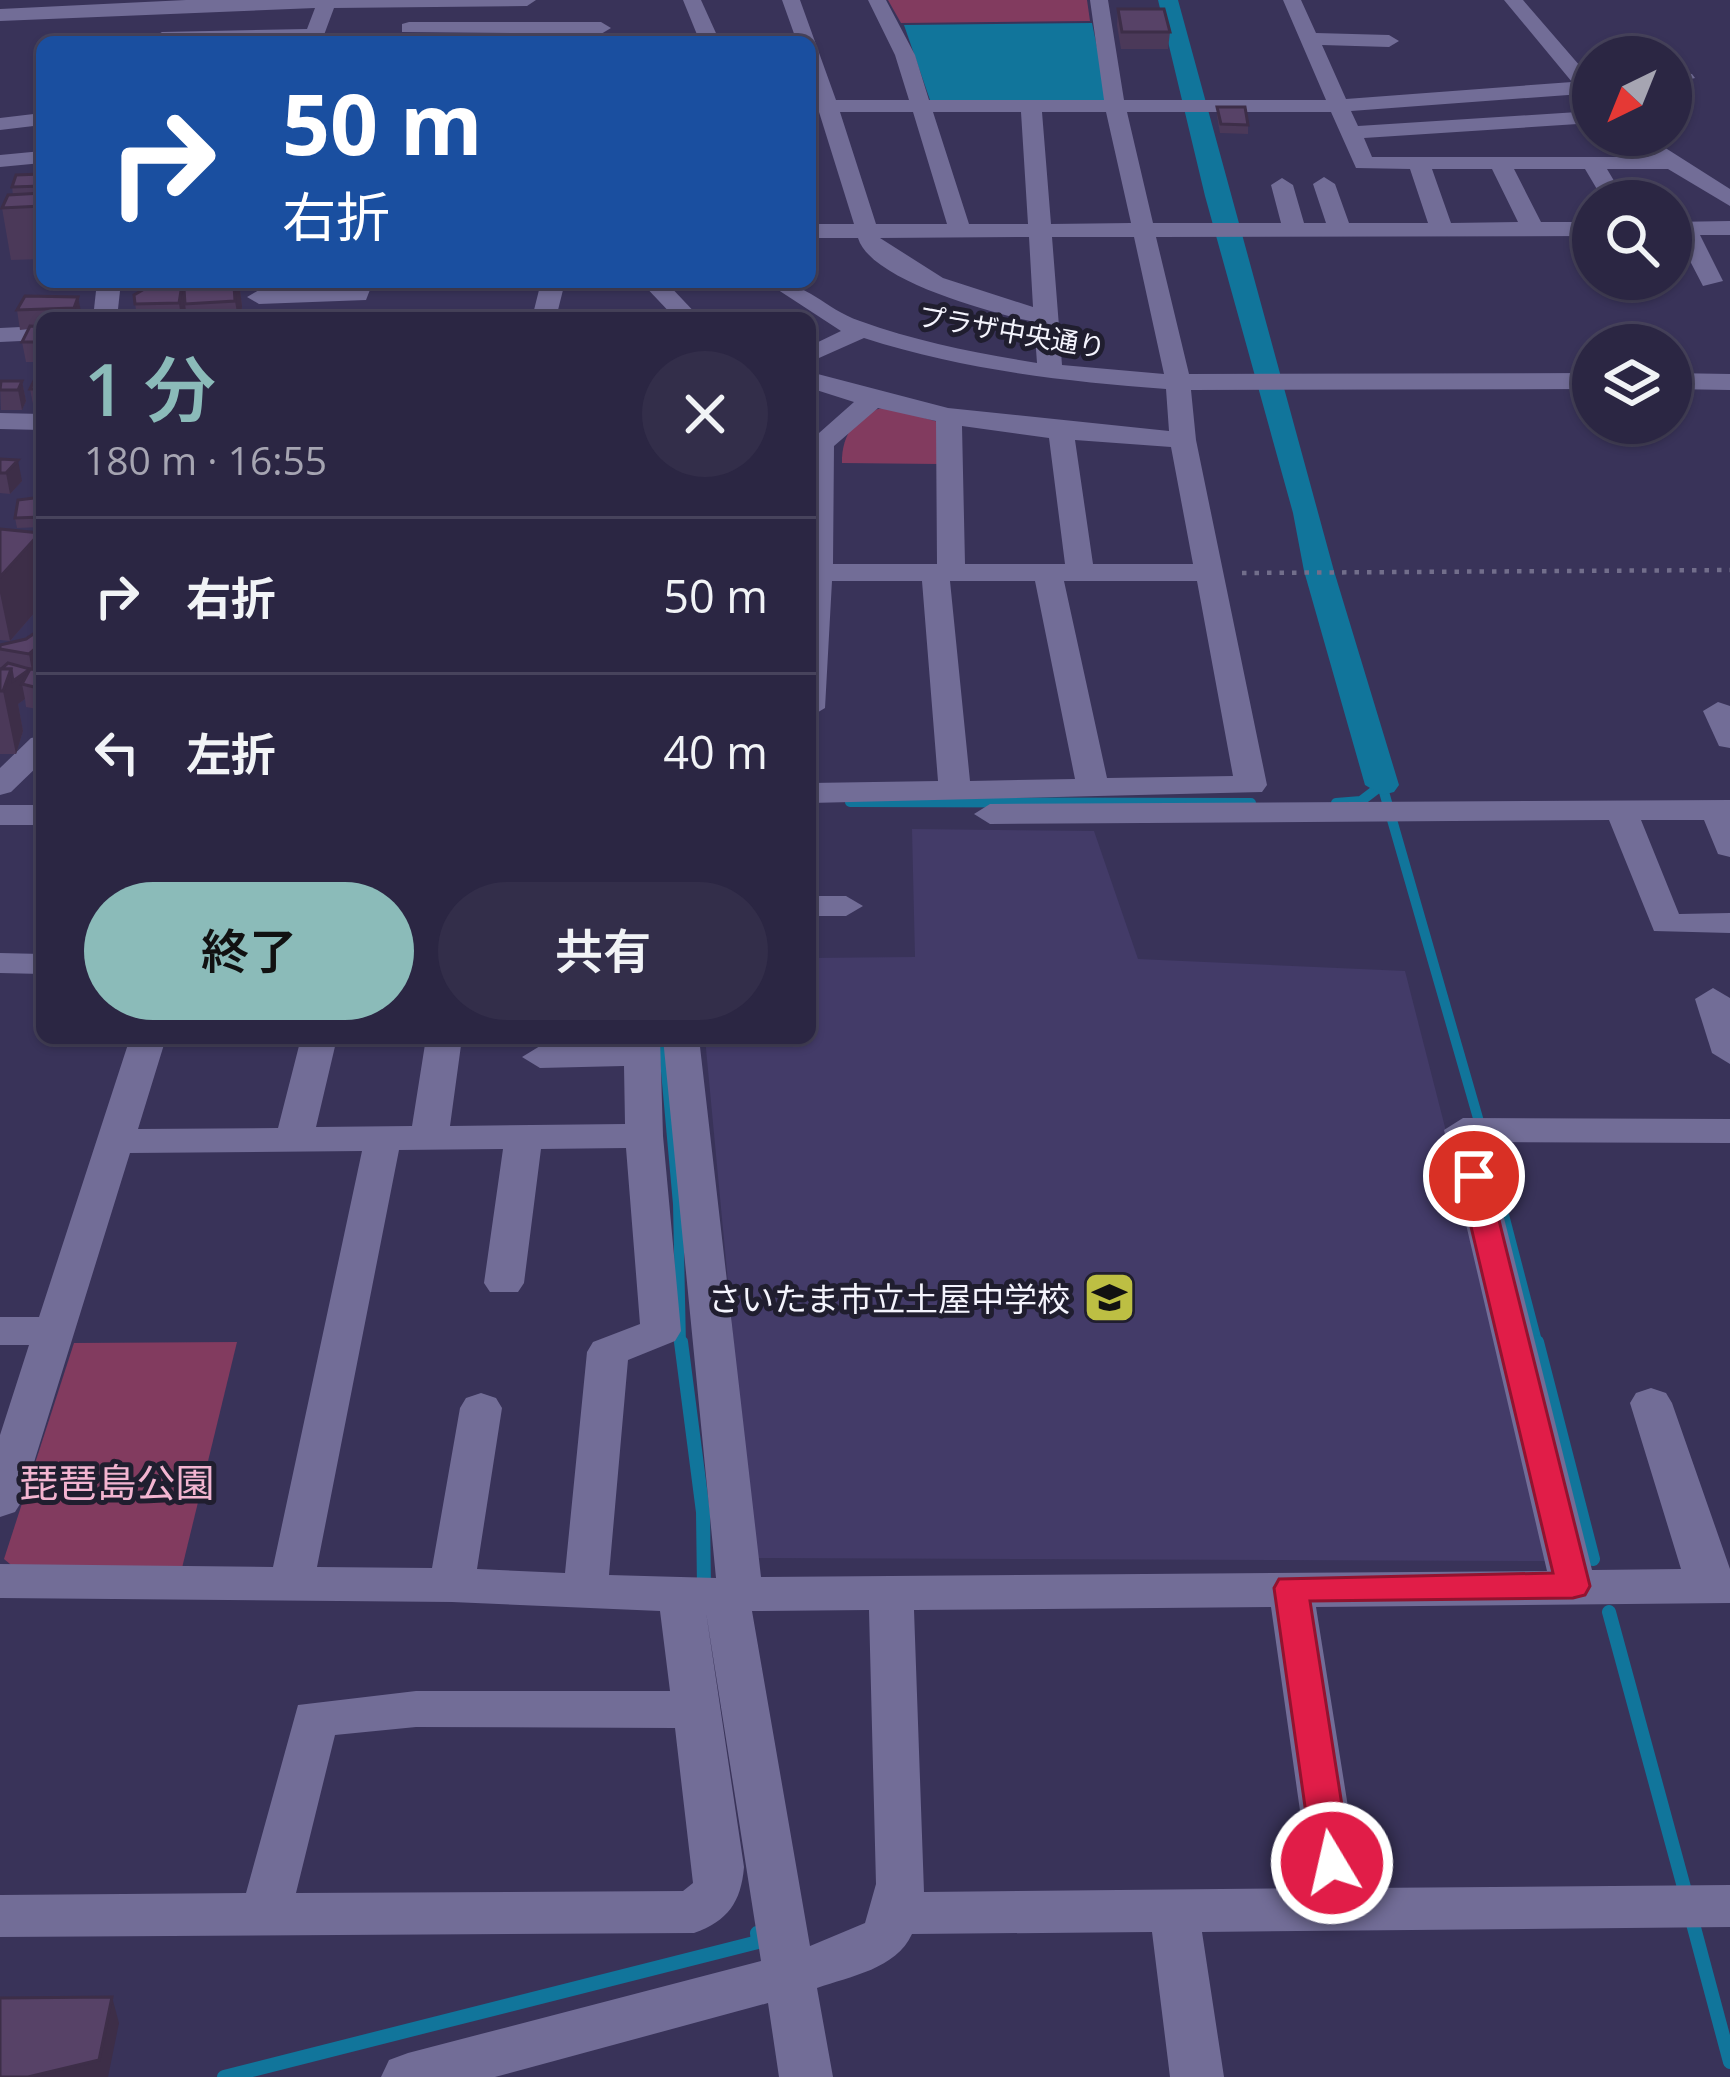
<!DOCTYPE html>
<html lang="ja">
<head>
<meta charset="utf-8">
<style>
	:root { --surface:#2b2643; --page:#332e4a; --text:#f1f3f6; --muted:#a6a5b2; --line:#47435c; --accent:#8bbbb9 }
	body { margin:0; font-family:"Open Sans","Noto Sans JP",sans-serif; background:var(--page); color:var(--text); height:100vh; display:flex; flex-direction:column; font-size:45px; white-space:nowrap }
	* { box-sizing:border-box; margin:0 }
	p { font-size:39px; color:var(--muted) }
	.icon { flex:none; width:66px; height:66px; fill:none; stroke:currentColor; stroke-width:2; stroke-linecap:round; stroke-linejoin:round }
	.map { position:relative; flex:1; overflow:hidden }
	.side { position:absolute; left:36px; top:312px; width:780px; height:732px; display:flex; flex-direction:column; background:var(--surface); border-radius:18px; box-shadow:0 3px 9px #0004,0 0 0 3px var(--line) }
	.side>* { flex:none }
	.hud { position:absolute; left:36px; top:36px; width:780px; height:252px; border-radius:18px; box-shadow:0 3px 9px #0004,0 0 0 3px var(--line); background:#1a4fa0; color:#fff; overflow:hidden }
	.needle { width:78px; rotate:223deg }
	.buttons { position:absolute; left:1572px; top:36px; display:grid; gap:24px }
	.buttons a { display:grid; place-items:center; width:120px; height:120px; border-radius:50%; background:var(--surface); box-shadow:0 3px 9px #0004,0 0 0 3px var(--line); font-size:60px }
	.pin { position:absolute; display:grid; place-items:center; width:102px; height:102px; color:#fff; margin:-51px; border:6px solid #fff; border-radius:50%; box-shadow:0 3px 12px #0007 }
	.me { position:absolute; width:132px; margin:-66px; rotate:351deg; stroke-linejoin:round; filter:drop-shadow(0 0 9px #0008) }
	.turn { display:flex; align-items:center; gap:42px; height:252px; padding:0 48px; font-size:54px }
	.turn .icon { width:156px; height:156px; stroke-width:2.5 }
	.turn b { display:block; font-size:84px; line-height:102px }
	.round { display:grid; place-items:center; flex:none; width:126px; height:126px; border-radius:63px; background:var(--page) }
	.overview { display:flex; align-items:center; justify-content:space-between; height:204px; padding:0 48px }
	h1 { font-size:72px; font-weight:600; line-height:90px; color:var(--accent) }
	.cta { display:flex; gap:24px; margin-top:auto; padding:24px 48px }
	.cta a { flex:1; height:138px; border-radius:72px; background:var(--accent); color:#111; font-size:48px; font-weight:600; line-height:138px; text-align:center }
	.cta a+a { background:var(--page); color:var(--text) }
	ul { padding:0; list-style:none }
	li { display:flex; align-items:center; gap:36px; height:156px; padding:0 48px; border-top:3px solid var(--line) }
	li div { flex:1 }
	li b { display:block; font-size:45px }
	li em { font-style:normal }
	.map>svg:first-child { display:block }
	.built { fill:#433b68 }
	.green { fill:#823b5f }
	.water { fill:#11759b }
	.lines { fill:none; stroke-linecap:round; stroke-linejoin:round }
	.stream-far1 { stroke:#11759b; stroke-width:10 }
	.stream { stroke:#11759b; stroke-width:14 }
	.canal { fill:#11759b; fill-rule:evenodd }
	.path { stroke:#726e8b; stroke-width:4.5; stroke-dasharray:4.5 8; stroke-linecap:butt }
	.minor { fill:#726d97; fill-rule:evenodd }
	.wall { fill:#4b3959 }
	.shaded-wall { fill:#3d2e48 }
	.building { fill:#574267; stroke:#3d2e48; stroke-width:3 }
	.route { fill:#e11d48; stroke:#92132f; stroke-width:3 }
	.labels { text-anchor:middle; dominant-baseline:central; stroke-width:10; stroke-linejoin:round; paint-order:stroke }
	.far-street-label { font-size:27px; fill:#f4f4fd; stroke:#201e2f }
	.poi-label { font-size:33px; fill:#f4f4fd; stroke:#201e2f; text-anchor:end }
	.near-park-label { font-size:39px; fill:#f3b5d1; stroke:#201e2f }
</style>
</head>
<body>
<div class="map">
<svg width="1730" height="2077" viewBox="0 0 1730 2077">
	<rect width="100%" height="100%" fill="#393359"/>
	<polygon class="built" points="912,829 1094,831 1138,959 1405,971 1556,1561 754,1558 705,1038 810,1038 810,958 915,957"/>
	<g class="green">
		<polygon points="888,0 1087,0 1090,21 901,23"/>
		<path d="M 888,407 L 938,422 L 938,464 L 842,463 C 841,434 858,411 888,407 Z"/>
		<polygon points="237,1342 182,1568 16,1569 4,1559 74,1343"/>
	</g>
	<polygon class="water" points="1092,23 1108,100 930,100 904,25"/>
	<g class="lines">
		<g class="stream-far1">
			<polyline points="850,802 1251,803"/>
			<polyline points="1336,803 1361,801 1382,785 1482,1132"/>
			<polyline points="663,1038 678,1204 681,1345"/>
			<polyline points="1490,1161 1538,1345"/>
		</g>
		<g class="stream">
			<polyline points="681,1342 703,1512 704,1588"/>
			<polyline points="1537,1342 1593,1559"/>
			<polyline points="1609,1612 1685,1891"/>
			<polyline points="1692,1920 1730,2062"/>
			<polyline points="224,2077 758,1942 757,1933"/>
		</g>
		<polygon class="canal" points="1158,0 1178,0 1334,571 1399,785 1394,792 1382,795 1365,785 1304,571 1293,513 1205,196"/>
		<polyline class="path" points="1242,573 1730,570"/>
		<g class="minor">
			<polygon points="186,0 536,0 527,6 334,8 324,35 314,41 152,38 162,32 307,29 315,8 0,21 0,9"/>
			<polygon points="683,0 701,0 720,42 700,42"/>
			<path d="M 782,0 L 800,0 L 836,100 L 909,100 L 895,55 L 868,0 L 886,0 L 915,55 L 929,100 L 1104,100 L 1090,0 L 1108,0 L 1124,100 L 1326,100 L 1283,0 L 1301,0 L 1316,33 L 1389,35 L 1399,41 L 1389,47 L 1322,45 L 1346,99 L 1572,82 L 1504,0 L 1523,0 L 1593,81 L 1593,100 L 1582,94 L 1351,111 L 1358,126 L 1593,111 L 1593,123 L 1364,138 L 1372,157 L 1649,157 L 1619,135 L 1645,135 L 1730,189 L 1730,206 L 1668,169 L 1607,169 L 1626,201 L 1604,201 L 1585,169 L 1514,169 L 1541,222 L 1593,222 L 1593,236 L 1156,237 L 1189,374 L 1593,373 L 1593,389 L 1191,390 L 1196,440 L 1267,785 L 1262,792 L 810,803 L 810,783 L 938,781 L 922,581 L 832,581 L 825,708 L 810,717 L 810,441 L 854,402 L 810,388 L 810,372 L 948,408 L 1169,431 L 1166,389 C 1063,381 963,370 864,338 L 810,362 L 810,346 L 841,331 L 766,282 C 811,282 822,308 860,321 C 918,342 976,353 1037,363 L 1034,322 C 993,313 871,281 858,238 L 810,238 L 810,224 L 854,224 L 819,112 L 810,112 L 810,100 L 816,100 L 810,42 L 797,42 ZM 840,112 L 913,112 L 947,224 L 876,224 ZM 933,112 L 1021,112 L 1028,224 L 969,224 ZM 1042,112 L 1106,112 L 1131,223 L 1051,224 ZM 1127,112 L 1331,112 L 1356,168 L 1410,169 L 1428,223 L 1349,223 L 1335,184 L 1324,177 L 1313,184 L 1326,223 L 1304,223 L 1293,185 L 1282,178 L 1271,185 L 1281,223 L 1153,223 ZM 1432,169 L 1492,169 L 1518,222 L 1451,223 ZM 1029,237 L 1033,307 L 943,278 L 880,238 ZM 1052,237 L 1134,237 L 1164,374 L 1062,365 ZM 878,408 L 936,421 L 937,564 L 833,564 L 834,446 ZM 962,426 L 1049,438 L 1065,564 L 965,564 ZM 1075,440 L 1171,447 L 1193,564 L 1093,564 ZM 950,581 L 1035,581 L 1075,779 L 970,781 ZM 1064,581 L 1197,581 L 1233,776 L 1107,778 Z"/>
			<polygon points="409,22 601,22 611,28 601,34 402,32 402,24"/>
			<polygon points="1671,72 1692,74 1695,78 1671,84"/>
			<polygon points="42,113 42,125 0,130 0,118"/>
			<polygon points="42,151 42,163 0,167 0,155"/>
			<polygon points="1730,221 1730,235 1700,235 1723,281 1703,286 1677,236 1671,236 1671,222"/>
			<polygon points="97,282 121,282 117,318 93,318"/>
			<polygon points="349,282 373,282 366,300 259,304 247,297 259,290 348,288"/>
			<polygon points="541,282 565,282 556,318 532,318"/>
			<polygon points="641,282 666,282 700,318 675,318"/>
			<polygon points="42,326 42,340 0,342 0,328"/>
			<polygon points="1671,373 1730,374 1730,390 1671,389"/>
			<polygon points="0,413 42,414 42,430 0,429"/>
			<polygon points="1718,702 1730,706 1730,748 1719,746 1703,711"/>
			<polygon points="42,736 42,762 11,792 0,795 0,768 31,738"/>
			<polygon points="1730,800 1730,857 1718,854 1704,820 1641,820 1679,914 1730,913 1730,933 1654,931 1609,820 990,824 974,814 990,804"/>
			<rect x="0" y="805" width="42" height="20"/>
			<polygon points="810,896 846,896 863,906 846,916 810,916"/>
			<polygon points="0,953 42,954 42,974 0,973"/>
			<polygon points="1713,988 1730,998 1730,1064 1712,1053 1695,999"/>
			<path d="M 130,1038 L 166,1038 L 138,1129 L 278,1128 L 301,1038 L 337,1038 L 316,1127 L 412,1126 L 426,1038 L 462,1038 L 450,1126 L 625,1124 L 624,1066 L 540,1068 L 522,1057 L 540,1046 L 660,1038 L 663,1136 L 681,1331 L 675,1341 L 628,1360 L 609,1575 L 716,1578 L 663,1038 L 699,1038 L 761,1577 L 1547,1571 L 1444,1130 L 1463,1118 L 1730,1119 L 1730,1143 L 1485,1142 L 1592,1570 L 1681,1569 L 1630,1403 L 1636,1393 L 1651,1388 L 1666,1393 L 1672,1403 L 1730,1569 L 1730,1603 L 1316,1607 L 1361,1888 L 1730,1885 L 1730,1927 L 1202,1932 L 1224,2077 L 1170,2077 L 1152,1932 L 912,1934 C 896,1969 851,1976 817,1988 L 833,2077 L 779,2077 L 768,2003 L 495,2077 L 381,2077 L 389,2060 L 408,2053 L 761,1961 L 706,1612 L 744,1867 C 741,1902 728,1921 694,1933 L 0,1937 L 0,1895 L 246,1893 L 298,1705 L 416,1691 L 670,1691 L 660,1611 L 452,1602 L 0,1598 L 0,1564 L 273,1567 L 362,1151 L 130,1153 L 22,1501 L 15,1512 L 0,1517 L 0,1435 L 29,1345 L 0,1345 L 0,1317 L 39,1317 ZM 626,1148 L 640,1324 L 593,1342 L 587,1352 L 565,1573 L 477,1569 L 502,1408 L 496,1398 L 481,1393 L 466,1398 L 460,1408 L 432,1568 L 317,1567 L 399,1150 L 503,1149 L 484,1283 L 490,1292 L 518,1292 L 524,1283 L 541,1149 ZM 1271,1607 L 1311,1888 L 924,1892 L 914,1610 ZM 869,1610 L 876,1884 L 865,1923 L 810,1946 L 752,1611 ZM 416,1727 L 675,1728 L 693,1883 L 683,1891 L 296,1893 L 335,1735 Z"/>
		</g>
	</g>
	<g class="wall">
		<polygon points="1118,9 1170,32 1168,49 1121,49 1117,25"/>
		<polygon points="1217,107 1248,125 1248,134 1220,133 1217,116"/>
		<polygon points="42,174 42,259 11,260 2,208 13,195 12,187"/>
		<polygon points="239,282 242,306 241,318 137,318 134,295 182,285 184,301"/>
		<polygon points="78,297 81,318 42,318 42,362 26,362 22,342 29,329 20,330 17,310"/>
		<polygon points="42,380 42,409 34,409 30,389"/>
		<polygon points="22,381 26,401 22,410 1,410 0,383"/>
		<polygon points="0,459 22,481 10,494 0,493"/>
		<polygon points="42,497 42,527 17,528 15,518"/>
		<polygon points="0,529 42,541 42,604 10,641 0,640"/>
		<polygon points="42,628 42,710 26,707 25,699 18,704 23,731 16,754 0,754 0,645 26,639"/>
	</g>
	<g class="shaded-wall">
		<polygon points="191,282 239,282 242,306 241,318 238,318 235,301 194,304"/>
		<polygon points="182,285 185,304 187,318 181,318 179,303"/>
		<polygon points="78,297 82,316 81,318 75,318 74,308"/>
		<polygon points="22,381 26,401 22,410 18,390"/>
		<polygon points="18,460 22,481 10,494 6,473"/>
		<polygon points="40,533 42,604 10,641 0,593 0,577"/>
		<polygon points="42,643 42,669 33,676 29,654"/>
		<polygon points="11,669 30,669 22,684 25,699 18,704 23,731 16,754 3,691"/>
		<polygon points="112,1997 119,2023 108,2077 28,2077"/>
	</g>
	<g class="building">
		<polygon points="1118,9 1164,9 1170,32 1122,32"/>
		<polygon points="1217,107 1245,107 1248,125 1221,124"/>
		<polygon points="42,174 42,186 12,187 16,175"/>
		<polygon points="42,193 42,206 2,208 8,195"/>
		<polygon points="182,285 179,303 135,304 134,295 146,288"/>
		<polygon points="234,285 235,301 185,304 184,289"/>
		<polygon points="25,296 78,297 74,308 17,310"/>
		<polygon points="30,326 42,327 42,342 22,342"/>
		<polygon points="42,380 42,389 30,389 34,381"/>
		<polygon points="1,381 22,381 18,390 0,390"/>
		<polygon points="0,459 18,460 6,473 0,473"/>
		<polygon points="42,497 42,517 15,518 18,500"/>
		<polygon points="0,529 40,533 0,577"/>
		<polygon points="42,628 42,643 29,654 0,649 0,645 26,639"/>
		<polygon points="8,663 30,669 13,681 11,669 1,669"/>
		<polygon points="0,669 11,669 3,691 0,691"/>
		<polygon points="30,669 42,670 42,689 22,684"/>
		<polygon points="112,1997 99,2060 28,2077 0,2077 0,1998"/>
	</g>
	<polygon class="route" points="1474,1166 1488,1176 1590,1586 1585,1595 1573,1598 1310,1601 1351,1863 1345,1874 1332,1879 1319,1874 1313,1863 1274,1588 1279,1579 1553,1573 1459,1176"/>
	<defs>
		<symbol id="school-square" viewBox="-11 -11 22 22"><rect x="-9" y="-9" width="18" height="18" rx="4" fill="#bdbf43" stroke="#201e2f"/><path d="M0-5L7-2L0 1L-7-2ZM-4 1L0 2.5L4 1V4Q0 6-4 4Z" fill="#111"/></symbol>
	</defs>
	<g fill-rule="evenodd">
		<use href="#school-square" x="1080" y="1268" width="59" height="59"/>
	</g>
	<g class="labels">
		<g class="far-street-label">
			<text transform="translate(1012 331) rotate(10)">プラザ中央通り</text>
		</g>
		<g class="poi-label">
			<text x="1070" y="1298">さいたま市立土屋中学校</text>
		</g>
		<g class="near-park-label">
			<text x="117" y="1481">琵琶島公園</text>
		</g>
	</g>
</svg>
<div class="buttons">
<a><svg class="needle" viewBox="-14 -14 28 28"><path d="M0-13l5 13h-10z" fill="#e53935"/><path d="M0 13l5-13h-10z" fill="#a6a5b2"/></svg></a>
<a><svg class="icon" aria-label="search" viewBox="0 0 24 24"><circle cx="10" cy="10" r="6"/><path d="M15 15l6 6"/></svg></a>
<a><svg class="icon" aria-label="layers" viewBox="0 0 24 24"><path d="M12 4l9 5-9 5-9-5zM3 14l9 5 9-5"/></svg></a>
</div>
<div class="pin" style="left:1474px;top:1176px;background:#d93025"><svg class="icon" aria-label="arrive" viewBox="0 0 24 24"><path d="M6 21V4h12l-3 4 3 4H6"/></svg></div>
<svg class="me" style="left:1332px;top:1863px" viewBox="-20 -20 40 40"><circle r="17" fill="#e11d48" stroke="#fff" stroke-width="3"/><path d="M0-11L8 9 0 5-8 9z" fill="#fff"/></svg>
<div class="hud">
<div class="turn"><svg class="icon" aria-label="right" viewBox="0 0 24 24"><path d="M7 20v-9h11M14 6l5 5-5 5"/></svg><div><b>50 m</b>右折</div></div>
</div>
<section class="side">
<div class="overview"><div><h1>1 分</h1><p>180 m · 16:55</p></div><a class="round"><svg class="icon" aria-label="close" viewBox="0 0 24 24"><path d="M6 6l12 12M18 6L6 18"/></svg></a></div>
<ul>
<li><svg class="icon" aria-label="right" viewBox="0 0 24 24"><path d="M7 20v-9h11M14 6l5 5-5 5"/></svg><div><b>右折</b></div><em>50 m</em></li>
<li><svg class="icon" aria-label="left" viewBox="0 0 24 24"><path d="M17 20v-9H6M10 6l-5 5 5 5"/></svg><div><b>左折</b></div><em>40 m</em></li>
</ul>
<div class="cta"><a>終了</a><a>共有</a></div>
</section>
</div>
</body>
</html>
